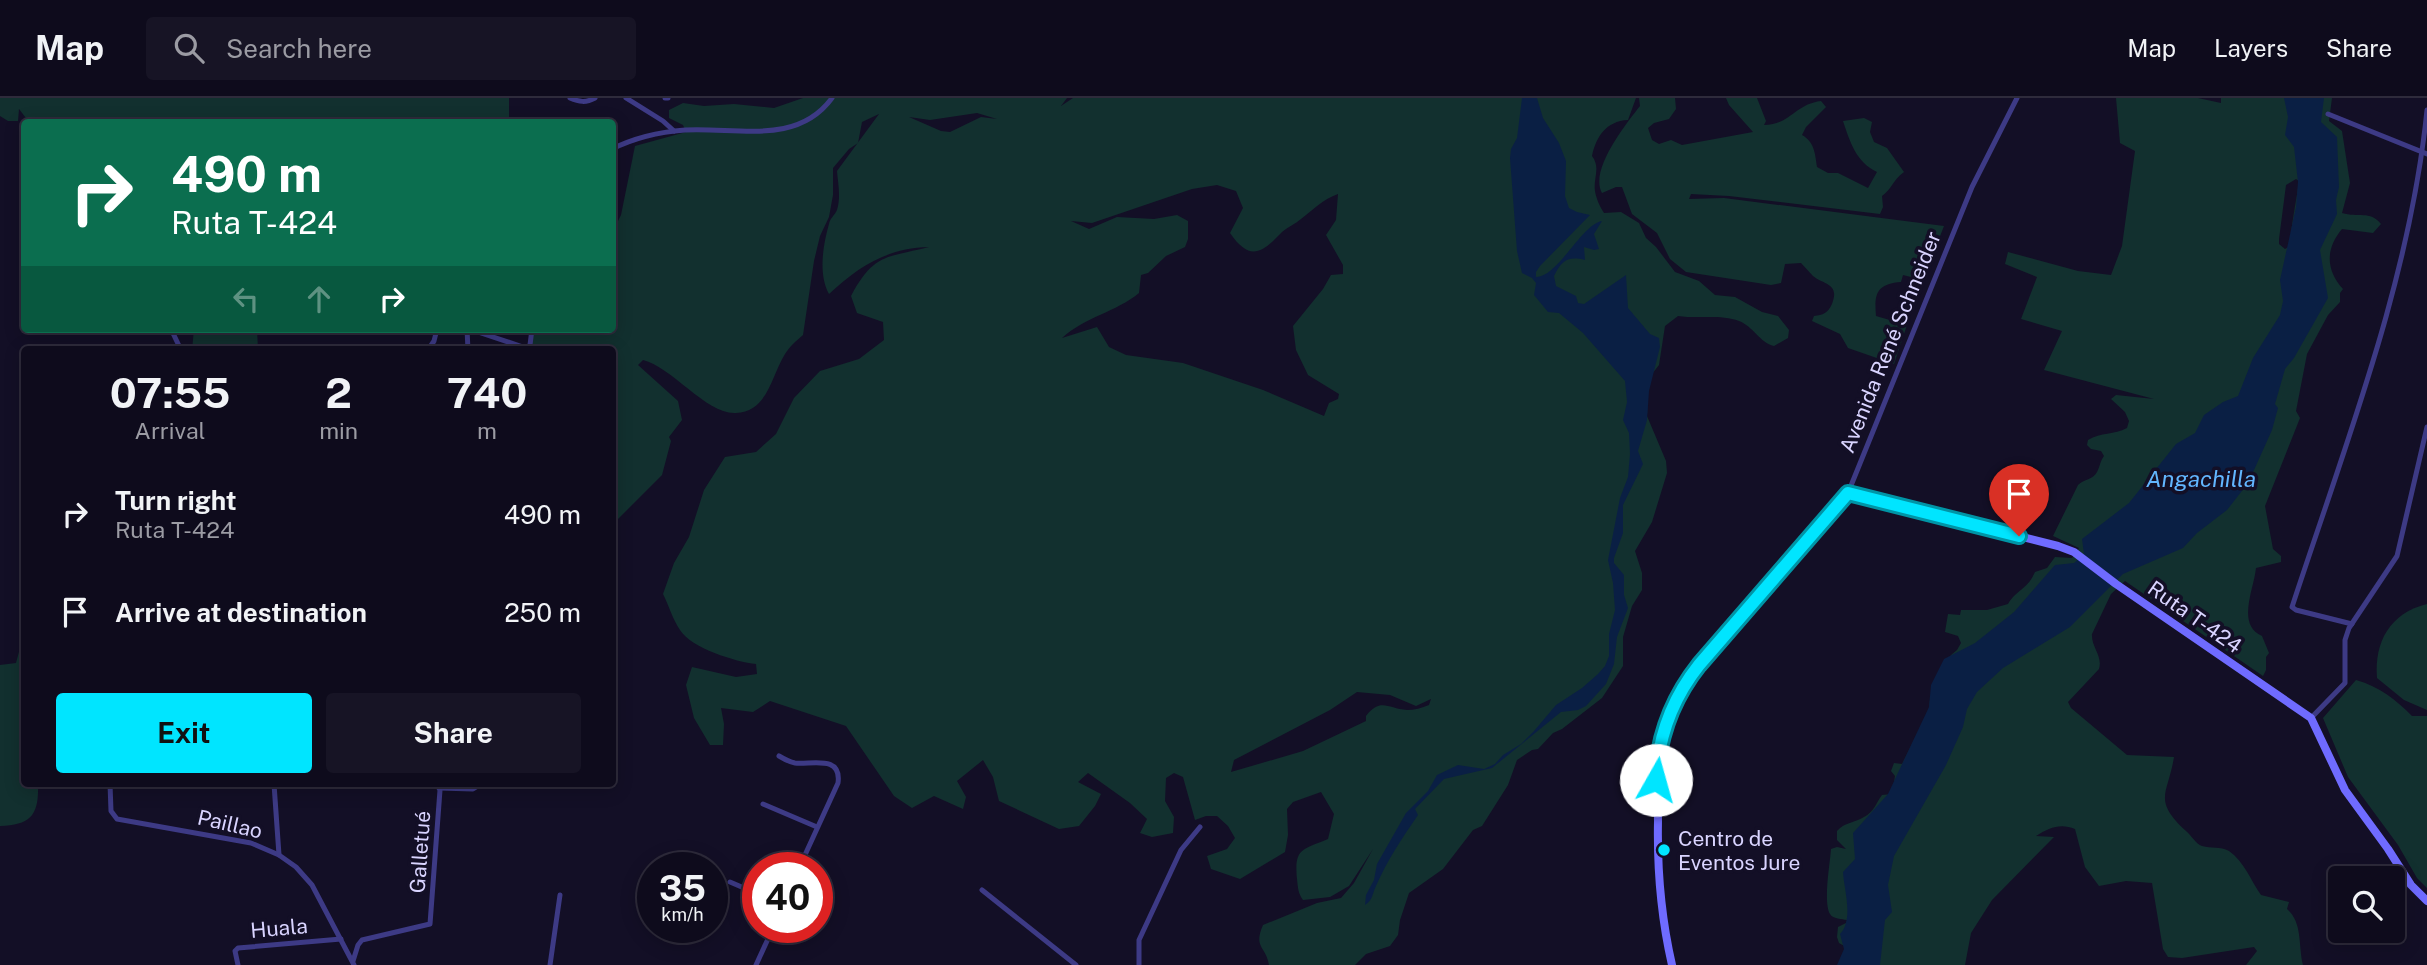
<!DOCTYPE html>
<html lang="en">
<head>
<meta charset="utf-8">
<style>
	:root { --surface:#0e0b1c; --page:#171425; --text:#f1f3f6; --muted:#9b9ba3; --line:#2e2b3b; --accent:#00e5ff }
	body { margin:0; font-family:"Public Sans",sans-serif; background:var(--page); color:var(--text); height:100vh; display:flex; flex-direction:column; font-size:26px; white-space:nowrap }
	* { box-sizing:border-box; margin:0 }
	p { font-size:23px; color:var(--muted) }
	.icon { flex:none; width:38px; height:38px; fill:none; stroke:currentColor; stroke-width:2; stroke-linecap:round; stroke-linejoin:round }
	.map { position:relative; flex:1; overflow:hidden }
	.drawer { position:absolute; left:21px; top:248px; width:595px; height:441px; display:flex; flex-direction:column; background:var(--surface); border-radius:7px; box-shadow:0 4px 18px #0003,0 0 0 2px var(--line) }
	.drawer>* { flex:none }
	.guide { position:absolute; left:21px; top:21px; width:595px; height:214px; border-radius:7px; box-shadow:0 4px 18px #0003,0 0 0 2px var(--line); background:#0b6e4f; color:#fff; overflow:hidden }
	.buttons { position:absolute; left:2328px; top:768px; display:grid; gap:14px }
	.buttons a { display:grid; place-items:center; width:77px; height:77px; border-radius:7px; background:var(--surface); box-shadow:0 4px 18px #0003,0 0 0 2px var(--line); font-size:35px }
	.speed { position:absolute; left:637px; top:754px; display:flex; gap:14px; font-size:35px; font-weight:700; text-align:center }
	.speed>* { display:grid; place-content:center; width:91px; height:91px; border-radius:50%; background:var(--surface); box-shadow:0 4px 18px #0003,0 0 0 2px var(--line); line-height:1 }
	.speed small { font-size:18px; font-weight:400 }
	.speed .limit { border:10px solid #d22; background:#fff; color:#111 }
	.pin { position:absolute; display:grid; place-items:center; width:60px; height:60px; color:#fff; margin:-72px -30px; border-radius:50% 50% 50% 0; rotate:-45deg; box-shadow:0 0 7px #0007 }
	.pin .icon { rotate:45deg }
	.me { position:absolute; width:77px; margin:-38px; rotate:7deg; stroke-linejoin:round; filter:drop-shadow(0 0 5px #0008) }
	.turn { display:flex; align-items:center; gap:24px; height:147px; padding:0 35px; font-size:32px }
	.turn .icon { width:91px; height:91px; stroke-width:2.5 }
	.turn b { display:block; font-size:49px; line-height:60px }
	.lanes { display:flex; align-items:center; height:66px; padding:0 35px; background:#0003; justify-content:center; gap:35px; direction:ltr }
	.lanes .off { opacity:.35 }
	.eta { display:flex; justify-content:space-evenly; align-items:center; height:119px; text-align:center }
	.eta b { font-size:42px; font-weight:700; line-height:49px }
	.action { display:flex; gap:14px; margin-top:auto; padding:14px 35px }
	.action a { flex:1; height:80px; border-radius:7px; background:var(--accent); color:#111; font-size:28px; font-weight:700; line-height:80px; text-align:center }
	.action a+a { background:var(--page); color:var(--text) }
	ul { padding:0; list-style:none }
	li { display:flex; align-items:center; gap:21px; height:98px; padding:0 35px }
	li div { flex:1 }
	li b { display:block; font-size:26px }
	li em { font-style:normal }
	header { display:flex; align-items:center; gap:42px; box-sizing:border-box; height:98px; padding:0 35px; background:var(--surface); border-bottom:2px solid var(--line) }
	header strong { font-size:33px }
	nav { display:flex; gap:38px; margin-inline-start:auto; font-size:24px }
	.search { width:490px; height:63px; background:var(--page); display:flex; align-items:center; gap:18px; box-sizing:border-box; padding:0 24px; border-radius:7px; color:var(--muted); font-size:26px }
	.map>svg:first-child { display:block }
	.green { fill:#12302f; fill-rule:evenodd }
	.water { fill:#0a1f44 }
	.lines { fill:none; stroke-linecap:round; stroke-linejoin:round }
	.street { stroke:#3d3a85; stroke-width:5 }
	.secondary { stroke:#6f6bff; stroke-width:8 }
	.route-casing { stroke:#0095a6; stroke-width:18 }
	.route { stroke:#00e5ff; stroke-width:12 }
	.poi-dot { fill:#00e5ff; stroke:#130f26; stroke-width:2.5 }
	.labels { text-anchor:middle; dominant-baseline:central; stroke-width:7; stroke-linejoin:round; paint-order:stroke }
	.street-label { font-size:21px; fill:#d9d4ff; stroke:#130f26 }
	.poi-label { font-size:21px; fill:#d9d4ff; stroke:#130f26; text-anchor:start }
	.water-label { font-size:23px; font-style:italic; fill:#62b6ff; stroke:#130f26 }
</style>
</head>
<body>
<header>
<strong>Map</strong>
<div class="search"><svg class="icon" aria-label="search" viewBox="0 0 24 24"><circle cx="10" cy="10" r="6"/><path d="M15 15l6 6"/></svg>Search here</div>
<nav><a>Map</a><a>Layers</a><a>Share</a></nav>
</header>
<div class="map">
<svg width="2427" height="867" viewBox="0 0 2427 867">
	<rect width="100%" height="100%" fill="#130f26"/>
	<g class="green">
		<polygon points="0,0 509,0 509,24 29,24 19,11 18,23 8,23 0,18"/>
		<path d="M 803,0 L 1067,0 L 1061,8 L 1073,0 L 1636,0 L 1628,22 C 1606,23 1596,39 1592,58 C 1601,70 1593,80 1595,93 C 1596,100 1600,109 1604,115 L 1621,114 L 1639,125 L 1646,140 L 1656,149 L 1675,174 L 1699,183 L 1715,197 L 1735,199 L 1762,214 L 1778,218 L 1789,232 L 1788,240 L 1774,248 C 1760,245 1753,228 1739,223 C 1721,216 1698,221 1678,218 L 1665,228 L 1659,267 L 1652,276 L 1648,291 L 1647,318 L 1666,363 L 1667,375 L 1652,424 L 1635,453 L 1642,475 L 1642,492 L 1632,508 L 1623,539 L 1623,568 L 1602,600 L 1562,631 L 1553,635 L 1538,651 L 1532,652 L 1517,662 L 1508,687 L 1482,728 L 1473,732 L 1443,771 L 1409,795 L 1400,822 L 1398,837 L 1390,848 L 1366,856 L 1355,867 L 1269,867 C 1266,848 1253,850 1263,827 L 1317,805 L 1341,800 L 1354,785 L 1373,751 L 1349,788 L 1330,799 L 1303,802 C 1298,795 1298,790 1297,781 C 1294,750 1302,752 1328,741 L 1334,716 L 1321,694 L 1293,704 L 1287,711 L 1288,737 L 1285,754 L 1240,781 L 1211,771 L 1207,758 L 1227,751 L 1235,740 L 1228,728 L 1217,718 L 1206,718 L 1195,722 L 1183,679 L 1174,675 L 1166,680 L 1165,703 L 1174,719 L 1173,735 L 1152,739 L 1140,735 L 1147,721 L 1130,705 L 1088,675 L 1078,684 L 1101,696 L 1095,708 L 1079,728 L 1059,731 L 999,703 L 993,679 L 983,662 L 957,683 L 966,699 L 963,711 L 934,698 L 912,710 L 894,698 L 846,628 L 770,603 L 753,614 L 721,610 L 724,626 L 723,647 L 710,647 L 694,620 L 686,587 L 692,569 L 736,579 L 757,576 L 756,566 C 736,564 691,550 680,532 C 673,522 669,508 663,496 L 674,465 L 689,439 L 704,392 L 725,359 L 756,354 L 776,336 L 794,300 L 820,273 L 859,261 L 884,242 L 883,224 L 857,215 L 851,198 C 874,155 886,160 929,149 C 888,150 859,168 829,196 C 818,176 823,147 829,126 C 830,120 835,117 837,112 C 841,99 838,85 837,73 L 879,16 L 862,24 L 858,45 L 849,51 L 833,70 L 833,97 L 829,119 L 820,138 L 814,163 L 803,237 C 796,243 790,248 785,256 C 771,279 768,313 736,315 C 707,317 672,269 643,262 L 638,267 L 678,303 L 682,322 L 669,339 L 671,343 L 662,377 L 613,426 L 612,252 L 531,252 L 533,231 L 612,231 L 613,133 L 621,117 L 635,48 L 686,34 L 683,27 L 669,20 L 669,12 L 683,5 L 704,8 L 734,6 L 774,10 ZM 977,15 L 997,21 L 981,19 L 950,34 L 941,33 L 909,19 L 930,22 ZM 1217,87 L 1236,93 L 1243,110 L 1230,135 C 1250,164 1262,155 1282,134 C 1288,129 1295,126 1301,121 C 1313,112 1323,101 1338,96 L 1336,122 L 1326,137 L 1343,167 L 1343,176 L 1331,177 L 1323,191 L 1293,228 L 1296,252 L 1308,277 L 1339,296 L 1338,301 L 1329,305 L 1324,318 L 1263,292 L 1183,265 L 1126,257 L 1109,249 L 1097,229 L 1062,240 C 1085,219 1116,214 1139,195 L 1141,177 L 1148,175 L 1166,158 L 1185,149 L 1188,141 L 1188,123 L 1177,117 L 1154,121 L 1117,119 L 1089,131 L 1071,123 L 1092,125 L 1192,91 ZM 1357,594 L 1390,597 L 1416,608 L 1431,601 L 1429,607 C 1422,610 1414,612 1407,612 C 1388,611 1381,599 1366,618 L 1366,623 L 1303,653 L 1231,674 L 1234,662 L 1330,612 Z"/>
		<path d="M 1639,0 L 1675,0 L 1676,11 L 1669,21 L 1654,25 L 1648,30 L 1652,42 L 1659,46 L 1671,42 L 1682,47 L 1753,34 L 1729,7 L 1726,0 L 1757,0 L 1766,23 L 1764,27 C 1790,27 1795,6 1821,3 L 1826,9 L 1806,29 L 1802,37 C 1814,44 1815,54 1817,69 L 1828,75 L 1838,75 L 1868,90 L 1877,74 C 1856,64 1850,44 1843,23 L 1864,20 L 1872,24 L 1870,34 L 1874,44 L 1887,50 L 1904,74 C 1892,83 1892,91 1882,98 L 1883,109 L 1880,116 L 1729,98 L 1691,96 L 1689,101 L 1724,100 L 1944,128 L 1923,182 L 1903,177 L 1901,184 C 1877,186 1874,195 1876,218 L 1907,227 L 1894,266 L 1848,250 L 1840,236 L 1812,223 L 1814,218 C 1823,217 1828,215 1832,206 C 1840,185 1824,187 1813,178 C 1809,174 1805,169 1801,165 L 1785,166 L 1781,185 L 1771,187 L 1686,174 L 1670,161 L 1657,135 L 1632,116 L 1622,89 L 1616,89 L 1602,95 C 1589,72 1626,26 1640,8 Z"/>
		<path d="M 2116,0 L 2198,0 L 2221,5 L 2221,0 L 2332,0 L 2329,23 L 2342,33 L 2350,85 L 2342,115 C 2358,120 2370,112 2381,126 L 2373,135 L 2342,131 C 2325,151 2326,173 2343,191 L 2340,195 L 2340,204 L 2328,217 L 2307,256 L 2296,313 L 2300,320 L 2265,408 L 2273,451 L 2281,458 L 2281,464 L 2256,470 C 2254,491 2236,527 2262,538 L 2269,555 L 2266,559 L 2266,572 L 2263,578 L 2125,483 L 2111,496 L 2092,536 C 2091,549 2103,558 2099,571 L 2068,604 L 2071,610 L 2127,657 L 2174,659 C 2168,697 2152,701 2186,733 C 2191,737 2196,746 2202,748 C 2211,751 2220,748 2229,753 C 2244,763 2251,783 2261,797 L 2289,804 L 2287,811 C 2303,825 2298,847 2303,867 L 2246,867 L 2257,853 L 2254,849 L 2182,860 L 2168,859 L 2163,851 L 2152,785 L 2126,783 L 2099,788 L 2085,769 L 2075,731 C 2060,725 2049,730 2036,738 L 2054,739 L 1992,802 L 1971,835 L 1965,867 L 1842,867 L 1846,849 L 1839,845 L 1837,839 L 1838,829 L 1846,825 L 1847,822 C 1842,821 1833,821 1830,816 C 1823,804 1830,766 1831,751 L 1837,749 L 1846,751 L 1837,742 L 1837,733 C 1845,724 1854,725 1864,719 C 1874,714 1876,705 1882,697 L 1892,696 L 1895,678 L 1891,673 L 1894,665 L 1902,666 L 1929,612 L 1930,601 L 1951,557 L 1957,552 L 1961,545 L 1958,538 L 1945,534 L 1948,516 L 1960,517 L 1961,512 L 1987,512 L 2008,506 C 2017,491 2027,492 2035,474 L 2047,470 L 2055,459 L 2072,460 L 2079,450 L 2053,438 L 2078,387 C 2084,381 2093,382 2097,374 C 2100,369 2100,363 2104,358 L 2101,353 L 2091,351 L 2087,347 L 2088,342 C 2101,334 2114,337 2127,330 L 2129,323 L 2125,314 L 2111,301 L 2116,297 L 2154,301 L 2044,272 L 2062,233 L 2021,221 L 2037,179 L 2005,166 L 2008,154 L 2078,173 L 2111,177 L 2122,148 L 2135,53 L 2120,45 ZM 2296,81 L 2299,83 C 2296,105 2291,127 2290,148 L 2285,151 L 2279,146 L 2279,141 L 2286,87 Z"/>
		<polygon points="194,231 257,231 258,252 192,252"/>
		<path d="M 2427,506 L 2427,612 L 2404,602 L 2377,580 C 2374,544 2390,515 2427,506 Z"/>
		<path d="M 24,535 L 24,565 L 20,565 L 24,595 L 24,686 L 38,686 C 39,717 31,727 0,728 L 0,567 L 16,565 Z"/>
		<path d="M 2356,582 C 2380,589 2395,601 2412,618 L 2427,618 L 2427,790 L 2417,780 L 2398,747 L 2348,679 L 2323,620 Z"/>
	</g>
	<g class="water">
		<path d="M 1522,0 L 1537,0 L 1543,20 L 1559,45 L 1566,63 L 1565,98 L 1569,110 L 1577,114 L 1590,117 L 1540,168 L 1536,174 L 1536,179 C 1558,179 1581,127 1602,123 L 1594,136 L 1599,151 L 1594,152 L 1584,149 L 1585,162 C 1568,158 1562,162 1554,178 L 1556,188 L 1576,198 L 1578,205 L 1584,206 L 1626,177 L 1628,210 L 1650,236 L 1659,240 L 1660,249 L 1649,293 L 1647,322 L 1638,353 L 1643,366 L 1623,407 L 1623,435 L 1614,460 L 1614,465 L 1624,477 L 1624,497 L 1628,510 L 1617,539 L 1614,566 L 1606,586 L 1586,608 L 1578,612 L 1561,614 L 1492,670 L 1444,681 L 1415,711 L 1418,717 C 1402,740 1387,763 1376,788 C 1372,796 1373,802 1365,807 L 1366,797 L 1374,782 L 1377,766 L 1406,715 L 1428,693 L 1437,677 L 1458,667 L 1484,671 L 1495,666 L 1503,657 L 1521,646 L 1534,633 L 1556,607 L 1582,590 L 1598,576 L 1605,568 L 1609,558 L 1609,536 L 1615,512 L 1613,485 L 1608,462 L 1620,400 L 1628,379 L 1630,356 L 1629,335 L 1623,322 L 1627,304 L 1625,283 L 1583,235 L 1559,215 L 1548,214 L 1534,197 L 1536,185 L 1532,180 L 1522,175 L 1517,153 L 1510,60 L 1511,51 L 1517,40 Z"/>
		<path d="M 2284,0 L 2324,0 L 2321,24 L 2337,39 L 2339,89 L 2336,102 L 2337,116 L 2320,152 L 2328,200 L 2294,260 L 2285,271 L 2275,306 L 2278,310 L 2272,332 L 2254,372 L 2245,389 L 2227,412 L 2197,435 L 2183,450 L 2123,476 L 2070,529 L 2003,570 L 1977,594 L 1967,611 L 1963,629 L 1946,667 L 1894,758 L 1888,787 L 1892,814 L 1885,822 L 1880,867 L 1837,867 L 1844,851 L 1840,836 C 1854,821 1844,792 1843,774 L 1855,761 L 1853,735 L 1888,696 L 1929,609 L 1931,587 L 1944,561 L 1975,545 L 2014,514 L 2055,467 L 2074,465 L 2084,456 L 2082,441 L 2129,405 L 2176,346 L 2195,335 L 2204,317 L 2223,304 L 2238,298 L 2253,260 L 2280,217 L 2283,203 L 2280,182 L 2296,109 L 2298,84 L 2294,49 L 2285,37 L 2288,19 Z"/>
	</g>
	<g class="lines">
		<g class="street">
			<path d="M 570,0 C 579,4 586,5 595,0"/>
			<polyline points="626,0 663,23 674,33"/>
			<polyline points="665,0 668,0"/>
			<polyline points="2328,16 2427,56"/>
			<path d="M 612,51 C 636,39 659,34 685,32 C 737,29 797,48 832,0"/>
			<polyline points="171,231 181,252"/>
			<polyline points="467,231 468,252"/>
			<polyline points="469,231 526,250 530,247 532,231"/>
			<polyline points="428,252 434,243 437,231"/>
			<polyline points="1848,395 1972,89 2017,0"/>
			<path d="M 2352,526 L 2296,512 L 2292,509 C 2345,347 2410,182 2427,12"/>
			<polyline points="2311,620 2345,585 2345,542 2349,530 2397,458 2427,329"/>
			<path d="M 779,658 C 784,661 789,664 795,665 C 810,667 842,656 838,685 L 799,770"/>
			<polyline points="110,686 111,713 117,721 251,745 279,757 296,769 312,787 354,867"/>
			<polyline points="274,686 279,757"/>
			<polyline points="439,690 473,691 481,686"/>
			<polyline points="763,706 817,729"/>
			<polyline points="730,784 758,796"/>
			<polyline points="982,792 1076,867"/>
			<polyline points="353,863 358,847 362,842 430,826 440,692 438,686"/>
			<polyline points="238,867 235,853 238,850 341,841"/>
			<polyline points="550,867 560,797"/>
			<polyline points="756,867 773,830"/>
			<polyline points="1139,867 1139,842 1181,752 1200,729"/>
		</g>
		<path class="secondary" d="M 1672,867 C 1661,819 1657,773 1658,723 C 1658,709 1656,695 1656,681 C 1657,639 1673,600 1699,567 L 1848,395 L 2058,448 L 2074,454 L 2116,486 L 2311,620 L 2345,692 L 2388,751 L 2411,787 L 2427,803"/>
	</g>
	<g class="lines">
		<defs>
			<path id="route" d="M 1656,682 C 1658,640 1672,601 1699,567 L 1848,395 L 2019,438"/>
		</defs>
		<use href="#route" class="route-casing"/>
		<use href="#route" class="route"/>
	</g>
	<circle class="poi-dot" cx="1664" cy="752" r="7"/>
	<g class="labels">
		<g class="street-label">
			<text transform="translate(1890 244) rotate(-68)">Avenida René Schneider</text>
			<text transform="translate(2195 519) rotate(35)">Ruta T-424</text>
			<text transform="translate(230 726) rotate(13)">Paillao</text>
			<text transform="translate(420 754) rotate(-86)">Galletué</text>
			<text transform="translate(279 830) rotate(-5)">Huala</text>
		</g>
		<g class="poi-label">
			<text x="1678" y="740">Centro de<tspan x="1678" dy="24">Eventos Jure</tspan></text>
		</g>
		<g class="water-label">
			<text x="2201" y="380">Angachilla</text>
		</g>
	</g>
</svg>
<div class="buttons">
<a><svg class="icon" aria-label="search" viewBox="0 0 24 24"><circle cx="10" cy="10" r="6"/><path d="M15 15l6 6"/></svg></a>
</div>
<div class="speed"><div>35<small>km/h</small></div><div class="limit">40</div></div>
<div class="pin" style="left:2019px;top:438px;background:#d93025"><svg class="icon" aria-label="arrive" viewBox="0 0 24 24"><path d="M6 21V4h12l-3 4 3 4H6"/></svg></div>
<svg class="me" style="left:1656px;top:682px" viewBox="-20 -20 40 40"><circle r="19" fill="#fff"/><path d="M0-13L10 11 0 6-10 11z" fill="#00e5ff"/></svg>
<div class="guide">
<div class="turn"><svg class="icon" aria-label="right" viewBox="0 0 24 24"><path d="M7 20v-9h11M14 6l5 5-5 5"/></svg><div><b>490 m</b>Ruta T-424</div></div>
<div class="lanes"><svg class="icon off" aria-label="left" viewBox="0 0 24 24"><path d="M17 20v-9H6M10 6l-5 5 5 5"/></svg><svg class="icon off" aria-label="ahead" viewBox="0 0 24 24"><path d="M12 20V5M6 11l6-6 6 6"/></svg><svg class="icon" aria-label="right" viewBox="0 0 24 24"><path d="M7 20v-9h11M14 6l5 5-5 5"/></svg></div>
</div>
<section class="drawer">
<div class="eta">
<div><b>07:55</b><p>Arrival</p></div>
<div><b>2</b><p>min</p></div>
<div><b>740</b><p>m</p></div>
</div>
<ul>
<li><svg class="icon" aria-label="right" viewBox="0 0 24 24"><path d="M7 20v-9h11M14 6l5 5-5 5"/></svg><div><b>Turn right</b><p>Ruta T-424</p></div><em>490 m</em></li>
<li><svg class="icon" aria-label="arrive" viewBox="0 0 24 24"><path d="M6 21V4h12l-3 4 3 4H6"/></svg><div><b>Arrive at destination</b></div><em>250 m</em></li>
</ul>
<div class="action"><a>Exit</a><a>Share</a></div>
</section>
</div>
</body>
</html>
